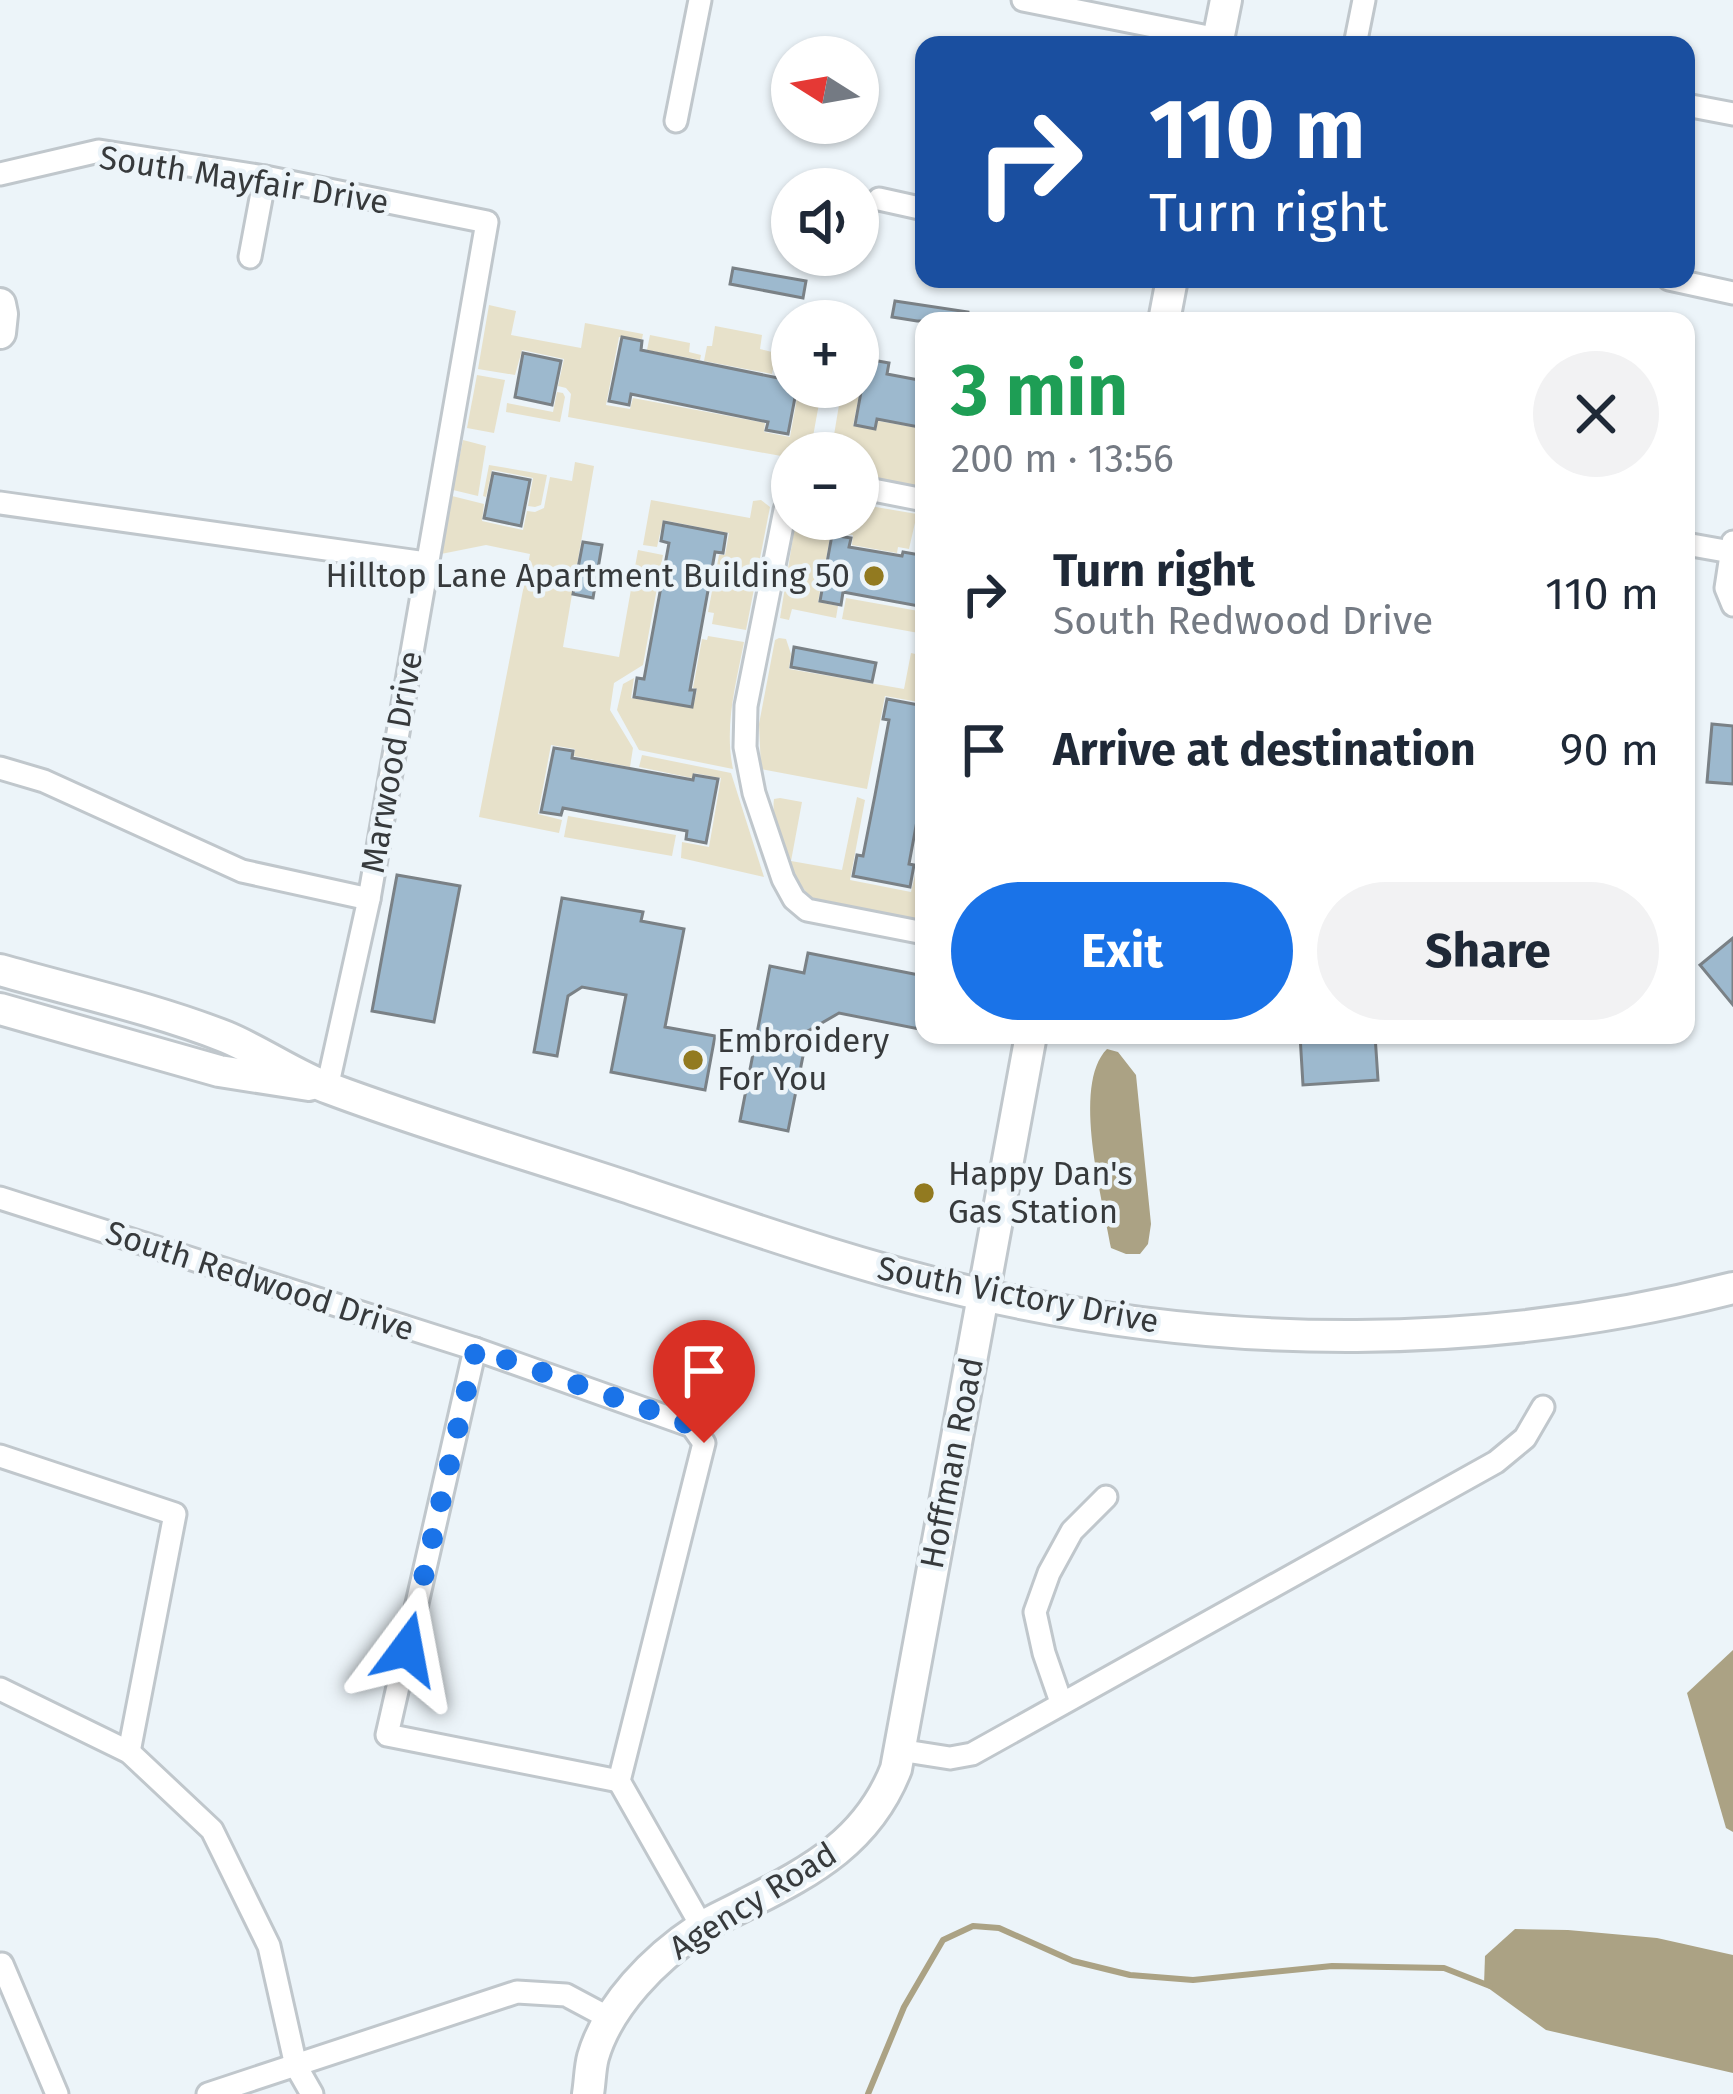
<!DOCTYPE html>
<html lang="en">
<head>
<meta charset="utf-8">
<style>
	:root { --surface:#fff; --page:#f2f2f3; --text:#1f2937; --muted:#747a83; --accent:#1a73e8 }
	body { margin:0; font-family:"Fira Sans",sans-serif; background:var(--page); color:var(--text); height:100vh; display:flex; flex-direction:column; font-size:45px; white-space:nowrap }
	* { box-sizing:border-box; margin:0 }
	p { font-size:39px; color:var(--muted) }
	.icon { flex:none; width:66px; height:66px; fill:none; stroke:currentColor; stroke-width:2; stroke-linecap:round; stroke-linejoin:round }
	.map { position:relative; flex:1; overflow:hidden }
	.drawer { position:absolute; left:915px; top:312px; width:780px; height:732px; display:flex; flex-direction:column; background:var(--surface); border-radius:24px; box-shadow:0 3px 9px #0004 }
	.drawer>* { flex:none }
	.hud { position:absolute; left:915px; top:36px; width:780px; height:252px; border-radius:24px; box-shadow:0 3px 9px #0004; background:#1a4fa0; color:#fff; overflow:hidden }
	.needle { width:78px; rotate:281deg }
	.tools { position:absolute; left:771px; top:36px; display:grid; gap:24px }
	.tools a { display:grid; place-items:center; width:108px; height:108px; border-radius:50%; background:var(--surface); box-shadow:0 3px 9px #0004; font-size:60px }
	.pin { position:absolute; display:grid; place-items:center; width:102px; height:102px; color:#fff; margin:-123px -51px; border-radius:50% 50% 50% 0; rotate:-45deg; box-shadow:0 0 12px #0007 }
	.pin .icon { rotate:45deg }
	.me { position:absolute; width:132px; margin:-66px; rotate:13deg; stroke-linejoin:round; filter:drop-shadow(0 0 9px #0008) }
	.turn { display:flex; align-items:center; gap:42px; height:252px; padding:0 36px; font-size:54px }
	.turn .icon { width:156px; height:156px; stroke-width:2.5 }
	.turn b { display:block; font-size:84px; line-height:102px }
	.round { display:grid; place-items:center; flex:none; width:126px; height:126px; border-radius:63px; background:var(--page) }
	.overview { display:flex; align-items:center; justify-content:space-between; height:204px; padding:0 36px }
	h1 { font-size:72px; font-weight:700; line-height:90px; color:#1e9e55 }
	.primary-button { display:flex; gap:24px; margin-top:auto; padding:24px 36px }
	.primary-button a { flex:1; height:138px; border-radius:72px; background:var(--accent); color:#fff; font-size:48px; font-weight:700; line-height:138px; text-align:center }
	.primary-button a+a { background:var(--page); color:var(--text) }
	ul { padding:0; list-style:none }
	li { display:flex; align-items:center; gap:36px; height:156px; padding:0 36px }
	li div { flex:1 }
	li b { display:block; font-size:45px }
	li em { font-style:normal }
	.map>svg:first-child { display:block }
	.green { fill:#e7e1ca }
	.water { fill:#aba284 }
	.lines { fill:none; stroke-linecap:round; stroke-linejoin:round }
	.stream { stroke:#aba284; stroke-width:6 }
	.building { fill:#9db9ce; stroke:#7a8186; stroke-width:3 }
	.street-casing { stroke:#c0c7cc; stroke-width:27 }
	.secondary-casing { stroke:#c0c7cc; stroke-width:36 }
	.street { stroke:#fff; stroke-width:21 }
	.secondary { stroke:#fff; stroke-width:30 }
	.route { stroke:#1a73e8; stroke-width:21; stroke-dasharray:0 37.8 }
	.poi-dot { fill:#927a20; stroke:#ecf4f9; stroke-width:4.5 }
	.labels { text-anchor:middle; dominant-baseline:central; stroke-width:9; stroke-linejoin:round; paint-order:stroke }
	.street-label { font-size:33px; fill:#373a3c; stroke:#ecf4f9 }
	.poi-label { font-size:33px; fill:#373a3c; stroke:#ecf4f9; text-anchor:start }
</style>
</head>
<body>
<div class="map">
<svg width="1733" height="2094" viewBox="0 0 1733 2094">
	<rect width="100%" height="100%" fill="#ecf4f9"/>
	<g class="green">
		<polygon points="489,305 516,311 511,335 581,348 585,323 643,334 642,339 619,337 606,405 630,409 633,398 765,423 764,432 790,437 799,387 822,387 810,453 792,453 792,458 568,417 571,394 566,388 558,386 564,359 522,350 515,375 478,369"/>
		<polygon points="715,326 762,335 760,349 776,353 772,374 704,361 707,346 712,346"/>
		<polygon points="650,335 690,343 689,352 701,355 700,360 647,350"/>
		<polygon points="858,356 866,358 853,426 876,430 878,421 924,429 924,488 858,476 858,453 831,453 842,387 858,387"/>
		<polygon points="477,375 505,380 494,433 467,428"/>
		<polygon points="557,392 563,393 565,397 560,422 506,412 507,403 553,412"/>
		<polygon points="463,440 486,446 478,496 453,490"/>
		<polygon points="575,462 594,466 563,647 619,657 638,550 663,555 643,665 614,683 610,710 633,748 630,767 574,756 575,749 551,745 538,814 562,820 559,833 479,817 530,554 486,545 441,554 452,496 484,504 482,521 523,530 527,511 535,512 544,508 550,477 572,481"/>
		<polygon points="489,465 547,475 541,505 535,507 528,506 533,478 492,470 486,497 483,496"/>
		<polygon points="651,500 750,518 753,501 761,500 770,507 746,630 712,624 714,613 708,612 719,555 725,555 729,533 663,520 657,547 643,545"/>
		<polygon points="858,504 917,514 909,549 898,547 897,553 852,545 853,535 831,532 818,602 838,606 836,618 792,609 789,620 780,618 796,519 858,519"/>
		<polygon points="846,598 924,612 924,634 842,619"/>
		<path d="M 708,636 L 744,642 C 736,684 724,726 733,769 L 639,750 L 617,710 L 623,684 L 634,678 L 631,698 L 693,708 L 697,689 L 693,688 L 702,639 L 707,640 Z"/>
		<polygon points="779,638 786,639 791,654 789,669 904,689 911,653 924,656 924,703 885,696 867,789 761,769 759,724 775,640"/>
		<polygon points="642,755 731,773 764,877 681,858 682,842 709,847 721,778 694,773 692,778 639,767"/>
		<path d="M 857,797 L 865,800 L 850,880 L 911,892 L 915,875 L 924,877 L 916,921 L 819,902 C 795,892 770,824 774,799 L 780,798 L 802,802 L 791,861 L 842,870 Z"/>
		<polygon points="568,816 676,835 672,856 564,837"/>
	</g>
	<g class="water">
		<path d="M 1107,1049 L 1118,1052 L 1136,1075 L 1151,1224 L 1148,1244 L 1140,1254 L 1126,1254 L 1111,1248 C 1103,1200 1071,1085 1107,1049 Z"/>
		<polygon points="1733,1650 1733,1832 1726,1828 1687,1693"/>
		<polygon points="1515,1929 1568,1930 1657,1938 1733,1955 1733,2073 1546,2030 1484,1985 1485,1956"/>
	</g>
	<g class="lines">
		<polyline class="stream" points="868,2094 904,2007 943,1940 973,1926 999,1928 1073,1961 1130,1975 1193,1980 1332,1966 1444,1968 1490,1986"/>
	</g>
	<g class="building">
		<polygon points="733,268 806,281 803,298 730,284"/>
		<polygon points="895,301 968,312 968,321 917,321 892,317"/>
		<polygon points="622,337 642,341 641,350 778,378 785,345 792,346 792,387 797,387 788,434 766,430 768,422 631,394 629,405 609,401"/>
		<polygon points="523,353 561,361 552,405 515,397"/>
		<polygon points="867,359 889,363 887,374 924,381 924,428 877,419 875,429 855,425"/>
		<polygon points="493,473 530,480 521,526 484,518"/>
		<polygon points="664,522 726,534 723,553 715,552 690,690 695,690 692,707 634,697 637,678 644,679 669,543 661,541"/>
		<polygon points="832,535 851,538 849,547 902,556 903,552 920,555 919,560 924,561 924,607 843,592 841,605 820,601"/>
		<polygon points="583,542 602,545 593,598 573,594"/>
		<polygon points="794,647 876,663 872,682 791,667"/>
		<polygon points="887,699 924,706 924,783 909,864 914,865 910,887 853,876 857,855 863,856 875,795 889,720 883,719"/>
		<polygon points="1712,724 1733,726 1733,784 1707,782"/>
		<polygon points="554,748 573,751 572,758 693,780 694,775 718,779 706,843 686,839 687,831 563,808 561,815 541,812"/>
		<polygon points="397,875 460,886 434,1022 372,1011"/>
		<polygon points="562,898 643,912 641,921 684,929 665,1027 715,1036 705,1090 611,1072 626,995 582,987 568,996 557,1056 534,1052"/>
		<polygon points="1733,938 1733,1005 1700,965"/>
		<polygon points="808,953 924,976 924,1030 839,1013 808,1031 788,1131 740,1121 770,966 804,973"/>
		<polygon points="1300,1035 1375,1035 1378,1080 1303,1085"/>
	</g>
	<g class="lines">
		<defs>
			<g id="street">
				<polyline points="1023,0 1218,39"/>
				<polyline points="1355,45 1364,0"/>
				<polyline points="1686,105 1733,114"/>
				<polyline points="676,121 700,0"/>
				<polyline points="0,174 99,151 265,177 487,222 369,899 327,1088"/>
				<polyline points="879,199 924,209"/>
				<polyline points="250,257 265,177"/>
				<polyline points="1669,279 1733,293"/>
				<polyline points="858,487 924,500"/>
				<polyline points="792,502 785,510 746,706 745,747 754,793 783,879 794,899 807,910 924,933"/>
				<polyline points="0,503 426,563"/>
				<polyline points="1733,542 1726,588 1733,605"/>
				<polyline points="1686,544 1731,552"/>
				<polyline points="0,768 44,781 242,871 369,899"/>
				<polyline points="0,1198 475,1349 692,1426 704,1443 619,1781 702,1927"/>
				<polyline points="475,1349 387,1735 619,1781"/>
				<polyline points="0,1456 175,1514 129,1752"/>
				<polyline points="0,1689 129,1752 212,1830 269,1946 296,2066 312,2094"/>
				<polyline points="1061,1702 1044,1653 1035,1612 1049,1573 1072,1531 1106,1497"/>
				<polyline points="899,1750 950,1758 972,1754 1496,1462 1525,1438 1543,1407"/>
				<polyline points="2,1964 57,2094"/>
				<polyline points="208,2094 517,1992 566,1995 611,2019"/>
			</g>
			<g id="secondary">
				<polyline points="1217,45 1226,0"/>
				<polyline points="0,304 2,314 0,333"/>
				<polyline points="1164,321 1172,279"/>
				<path d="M 0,970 C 74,991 155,1009 226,1037 C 262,1052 295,1076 331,1089 C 427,1125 527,1154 624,1186 C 741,1225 858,1267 979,1294 C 1227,1351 1487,1351 1733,1288"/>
				<polyline points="0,1009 219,1071 309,1085"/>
				<path d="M 588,2094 C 590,2082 590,2068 593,2057 C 608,2005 655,1958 699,1929 C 714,1919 732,1912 748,1903 C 814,1870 868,1840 896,1769 L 1031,1035"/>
			</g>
		</defs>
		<use href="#street" class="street-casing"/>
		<use href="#secondary" class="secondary-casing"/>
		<use href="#street" class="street"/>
		<use href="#secondary" class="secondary"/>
	</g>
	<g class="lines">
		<polyline class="route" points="407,1649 476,1349 673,1418 692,1426 704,1443"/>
	</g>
	<g class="poi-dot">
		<circle cx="874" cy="576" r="12"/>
		<circle cx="693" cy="1060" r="12"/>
		<circle cx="924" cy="1193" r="12"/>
	</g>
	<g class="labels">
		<g class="street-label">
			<text transform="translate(244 180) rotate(9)">South Mayfair Drive</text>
			<text transform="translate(392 762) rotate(-80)">Marwood Drive</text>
			<text transform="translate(260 1281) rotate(18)">South Redwood Drive</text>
			<text transform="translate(1018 1295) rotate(11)">South Victory Drive</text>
			<text transform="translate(952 1463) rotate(-79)">Hoffman Road</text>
			<text transform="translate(753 1901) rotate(-32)">Agency Road</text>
		</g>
		<g class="poi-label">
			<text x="850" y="576" text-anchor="end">Hilltop Lane Apartment Building 50</text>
			<text x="717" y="1041">Embroidery<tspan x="717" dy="38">For You</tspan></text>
			<text x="948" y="1174">Happy Dan's<tspan x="948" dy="38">Gas Station</tspan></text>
		</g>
	</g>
</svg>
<div class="tools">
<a><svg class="needle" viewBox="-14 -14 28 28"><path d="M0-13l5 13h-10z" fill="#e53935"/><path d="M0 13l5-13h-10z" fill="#747a83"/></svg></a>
<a><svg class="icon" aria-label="sound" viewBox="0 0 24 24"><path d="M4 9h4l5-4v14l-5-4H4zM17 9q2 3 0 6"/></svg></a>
<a>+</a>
<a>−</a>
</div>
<div class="pin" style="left:704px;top:1443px;background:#d93025"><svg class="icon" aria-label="arrive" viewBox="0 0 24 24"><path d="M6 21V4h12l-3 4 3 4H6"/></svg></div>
<svg class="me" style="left:407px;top:1649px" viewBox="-20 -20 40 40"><path d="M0-17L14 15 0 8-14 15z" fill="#1a73e8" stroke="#fff" stroke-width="4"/></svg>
<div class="hud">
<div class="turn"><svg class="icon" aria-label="right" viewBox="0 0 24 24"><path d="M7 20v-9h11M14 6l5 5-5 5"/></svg><div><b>110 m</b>Turn right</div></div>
</div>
<section class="drawer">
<div class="overview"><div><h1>3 min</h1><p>200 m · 13:56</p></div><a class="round"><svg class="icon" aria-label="close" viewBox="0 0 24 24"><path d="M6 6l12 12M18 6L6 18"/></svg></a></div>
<ul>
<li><svg class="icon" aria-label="right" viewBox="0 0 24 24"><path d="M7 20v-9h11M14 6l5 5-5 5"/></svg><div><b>Turn right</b><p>South Redwood Drive</p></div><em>110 m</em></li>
<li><svg class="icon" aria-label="arrive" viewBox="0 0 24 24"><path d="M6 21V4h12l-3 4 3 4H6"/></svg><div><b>Arrive at destination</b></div><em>90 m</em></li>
</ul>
<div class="primary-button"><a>Exit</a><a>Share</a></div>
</section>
</div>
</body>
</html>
